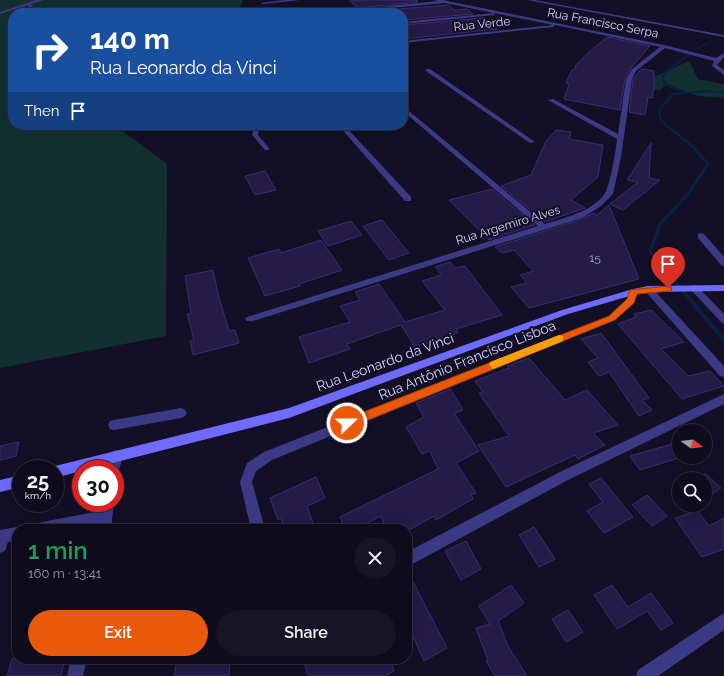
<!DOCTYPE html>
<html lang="en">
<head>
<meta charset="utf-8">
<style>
	:root { --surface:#0e0b1c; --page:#171425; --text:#f1f3f6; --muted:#9b9ba3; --line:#2e2b3b; --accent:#ea580c }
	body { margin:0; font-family:Raleway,sans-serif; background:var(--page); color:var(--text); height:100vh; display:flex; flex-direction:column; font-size:15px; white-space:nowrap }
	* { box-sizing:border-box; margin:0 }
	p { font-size:13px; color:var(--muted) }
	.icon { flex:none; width:22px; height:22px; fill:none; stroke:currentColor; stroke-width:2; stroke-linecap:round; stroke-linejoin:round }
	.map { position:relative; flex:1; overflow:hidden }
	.sheet { position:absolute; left:12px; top:524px; width:400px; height:140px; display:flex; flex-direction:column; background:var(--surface); border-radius:16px; box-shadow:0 4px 16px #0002,0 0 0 1px var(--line) }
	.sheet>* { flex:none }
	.guide { position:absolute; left:8px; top:8px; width:400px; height:122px; border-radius:16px; box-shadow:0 4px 16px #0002,0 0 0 1px var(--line); background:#1a4fa0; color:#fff; overflow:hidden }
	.needle { width:26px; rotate:105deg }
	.controls { position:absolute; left:672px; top:424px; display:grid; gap:8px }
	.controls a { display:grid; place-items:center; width:40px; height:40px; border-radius:50%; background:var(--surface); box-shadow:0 4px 16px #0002,0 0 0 1px var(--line); font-size:20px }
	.speed { position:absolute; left:12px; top:460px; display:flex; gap:8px; font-size:20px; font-weight:700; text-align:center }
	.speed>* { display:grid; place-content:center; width:52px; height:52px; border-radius:50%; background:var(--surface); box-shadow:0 4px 16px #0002,0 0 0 1px var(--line); line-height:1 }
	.speed small { font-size:10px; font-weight:400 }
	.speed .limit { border:6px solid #d22; background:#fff; color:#111 }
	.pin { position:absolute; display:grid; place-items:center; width:34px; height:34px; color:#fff; margin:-41px -17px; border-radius:50% 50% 50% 0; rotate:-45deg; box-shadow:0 0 4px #0007 }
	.pin .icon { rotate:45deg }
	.me { position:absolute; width:44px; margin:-22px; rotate:68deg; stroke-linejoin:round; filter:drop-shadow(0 0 3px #0008) }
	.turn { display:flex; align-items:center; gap:14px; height:84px; padding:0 16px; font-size:18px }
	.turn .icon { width:52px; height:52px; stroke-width:2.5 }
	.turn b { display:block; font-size:28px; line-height:34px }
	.then { display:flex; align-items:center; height:38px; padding:0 16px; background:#0003; gap:8px; font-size:15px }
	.round { display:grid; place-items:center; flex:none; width:42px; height:42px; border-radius:21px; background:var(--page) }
	.overview { display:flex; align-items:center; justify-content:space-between; height:68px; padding:0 16px }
	h1 { font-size:24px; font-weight:600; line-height:30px; color:#1e9e55 }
	.button { display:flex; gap:8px; margin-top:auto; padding:8px 16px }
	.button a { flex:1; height:46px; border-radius:24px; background:var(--accent); color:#fff; font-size:16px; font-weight:600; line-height:46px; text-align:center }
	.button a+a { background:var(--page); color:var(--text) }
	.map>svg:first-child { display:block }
	.green { fill:#12302f }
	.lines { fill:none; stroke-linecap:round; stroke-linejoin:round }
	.stream { fill:#0a1f44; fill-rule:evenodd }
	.building { fill:#241b47; stroke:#3b2d73 }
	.lane { fill:#3d3a85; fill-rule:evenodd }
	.street { fill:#3d3a85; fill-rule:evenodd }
	.secondary { fill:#6f6bff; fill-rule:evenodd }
	.route { fill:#ea580c; stroke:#983908 }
	.slow { fill:#f59e0b }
	.labels { text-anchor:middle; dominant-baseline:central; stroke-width:4; stroke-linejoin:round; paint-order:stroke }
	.far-street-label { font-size:12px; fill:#d9d4ff; stroke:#130f26 }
	.number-label { font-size:12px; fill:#aca6d1 }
	.street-label { font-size:14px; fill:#d9d4ff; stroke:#130f26 }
</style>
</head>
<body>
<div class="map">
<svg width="724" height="676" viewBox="0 0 724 676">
	<rect width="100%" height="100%" fill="#130f26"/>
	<g class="green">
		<polygon points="0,0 243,0 238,13 13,13 13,125 115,125 167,164 166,336 0,368"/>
		<polygon points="689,61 698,79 724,84 724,98 699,96 665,86 660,90 654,90 654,77"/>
	</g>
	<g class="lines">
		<g class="stream">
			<polygon points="719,37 721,37 698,49 696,48"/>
			<polygon points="688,54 690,55 668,72 663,78 666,83 687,92 708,90 724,92 724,94 708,92 674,95 660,110 662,120 694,146 710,164 690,194 663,223 652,251 724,337 724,342 722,341 648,251 659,223 688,192 706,164 692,148 660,121 658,110 672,93 684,92 664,85 661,78 666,70"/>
		</g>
	</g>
	<g class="building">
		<polygon points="349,0 416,0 418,2 357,8"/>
		<polygon points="448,5 455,10 467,9 473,14 403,20 403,13 361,12"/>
		<polygon points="482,18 497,29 403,39 403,25"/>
		<polygon points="607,37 650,46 631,68 625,78 620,110 564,99 569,84 566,83 572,70 574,70 576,65 589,52"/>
		<polygon points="641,69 654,71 654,87 652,98 648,97 645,115 629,112 633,79"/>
		<polygon points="556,130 571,132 569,139 603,145 598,177 571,200 585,208 545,222 501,186 531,175 546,141"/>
		<polygon points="651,143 649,178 660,180 623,210 610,204 638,182 627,180"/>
		<polygon points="265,171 276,190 255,195 245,176"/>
		<polygon points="492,189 535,225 489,240 449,200"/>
		<polygon points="609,205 639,279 529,308 511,287 527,283 520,275 533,271 514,250 502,253 495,247 582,219 593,213 597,215"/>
		<polygon points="382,220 409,253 389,260 363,226"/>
		<polygon points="351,221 362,235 328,246 318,231"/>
		<polygon points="321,240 342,270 299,284 300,286 265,296 248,258 279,249 281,253"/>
		<polygon points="450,262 455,268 465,266 502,315 456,329 458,333 415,347 401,325 347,344 350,349 309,363 299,337 350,322 340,306 360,300 355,292 379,284 405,322 445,310 422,281 442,275 435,267"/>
		<polygon points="213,270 218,294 229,331 235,330 239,343 193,355 190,341 194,340 187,314 191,313 185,276"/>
		<polygon points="651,310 684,342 661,349 688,376 710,371 724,386 682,399 618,324 636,317 634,314"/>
		<polygon points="601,333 649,398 642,400 652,410 639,416 609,372 599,376 588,362 598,358 581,339"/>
		<polygon points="529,358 565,400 587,390 618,425 593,433 605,445 578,459 575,455 506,487 478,445 509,436 479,393 483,392 475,381 509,368 507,366"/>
		<polygon points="450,389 463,410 454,413 479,451 456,463 476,493 471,495 473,499 436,520 434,516 411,529 386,529 381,516 355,529 345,529 340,517 438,469 430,451 422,454 406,427 424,417 416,403"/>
		<polygon points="19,442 16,456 0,460 0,446"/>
		<polygon points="679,442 679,458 640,470 630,456"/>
		<polygon points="705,473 721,488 705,499"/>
		<polygon points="316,477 325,498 307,506 315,529 284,529 281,518 278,520 270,498"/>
		<polygon points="601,478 633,517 604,533 587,511 603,502 589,484"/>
		<polygon points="647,495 667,516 652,526 632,505"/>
		<polygon points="698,511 709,526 724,518 724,549 702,557 675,518"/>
		<polygon points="534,527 555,559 539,567 519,535"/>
		<polygon points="466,541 481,569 461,580 445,551"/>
		<polygon points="407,570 447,648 424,661 407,623"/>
		<polygon points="511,585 524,603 498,621 508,646 527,676 495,676 486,661 488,660 476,628 490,624 479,606"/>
		<polygon points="612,585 628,607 651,593 673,623 661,630 647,611 617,629 594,595"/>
		<polygon points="568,610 583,632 566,642 552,619"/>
		<polygon points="12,659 65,659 61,676 7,676"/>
		<polygon points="177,659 230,659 229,676 174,676"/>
		<polygon points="303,659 390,659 394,671 385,676 308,676"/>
	</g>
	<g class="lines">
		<g class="lane">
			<polygon points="701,233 704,234 724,257 724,266 721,265 698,238 698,234"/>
			<polygon points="181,408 185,410 187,413 185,416 181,418 114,430 110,429 108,425 110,421 114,420"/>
			<path d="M 116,450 L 120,452 C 123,458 121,470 115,474 L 115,469 L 107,469 L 112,452 Z"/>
			<polygon points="102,503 114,503 111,529 97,529 98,525 78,529 35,529 37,524 42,522 100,511"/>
			<polygon points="17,527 21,529 17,529 17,541 8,542 5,551 0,553 0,530"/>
			<polygon points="71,659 87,659 83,676 67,676"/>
		</g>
		<g class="street">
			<polygon points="36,0 43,0 31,4 36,13 32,13 28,5 0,14 0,12"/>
			<polygon points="284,0 300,0 263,4 261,3"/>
			<path d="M 435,0 L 443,0 L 664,45 L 716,58 L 724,53 L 724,57 L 717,65 L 724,70 L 724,75 L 712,66 L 714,61 L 665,48 L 636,71 L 632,79 L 621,157 L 613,194 L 601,206 L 582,218 L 253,321 L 247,321 L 245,319 L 247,317 L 538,226 L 403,111 L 403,106 L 545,224 C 564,218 594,211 605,193 C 610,186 616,150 617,139 L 548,100 L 553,99 L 618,134 L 626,79 L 632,69 L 660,47 L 555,25 L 553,27 L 403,43 L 403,41 L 553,25 L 494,13 L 495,15 L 403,24 L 403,22 L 494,13 L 445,3 L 336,13 L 321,13 L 438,1 Z"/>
			<polygon points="527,0 535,0 724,35 724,37"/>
			<polygon points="426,69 430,69 535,142 530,143 426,71"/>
			<polygon points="254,125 260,125 258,135 269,148 269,150 265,150 252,135"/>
			<polygon points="338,125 344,125 411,197 411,201 405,201"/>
			<polygon points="694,285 697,286 724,314 724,324 721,322 691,290 689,288 691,286"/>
			<polygon points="648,286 651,287 724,366 724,377 720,376 645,291 643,289 645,287"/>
			<polygon points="633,289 638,292 634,302 615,320 272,460 256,471 252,482 265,529 251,529 240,482 247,463 264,452 609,316 627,299 630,290"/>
			<polygon points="724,394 724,404 568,480 407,567 407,552 560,472"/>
			<polygon points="724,613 724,630 658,676 636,676 638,670"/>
		</g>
		<g class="secondary">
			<polygon points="724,285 724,291 648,292 633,295 568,314 289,418 89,469 81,469 81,471 55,478 55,469 50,469 55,466 289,408 562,310 633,289 648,286"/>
			<polygon points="21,475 21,487 0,492 0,480"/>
		</g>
	</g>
	<polygon class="route" points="668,286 672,288 671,291 637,294 634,303 615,320 351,427 343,427 342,423 343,420 609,316 627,299 630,290"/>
	<polygon class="slow" points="559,335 563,336 563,341 493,369 489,365 490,362"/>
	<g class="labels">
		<g class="far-street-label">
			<text transform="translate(603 23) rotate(11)">Rua Francisco Serpa</text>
			<text transform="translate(482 24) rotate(-6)">Rua Verde</text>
			<text transform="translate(508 225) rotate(-17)">Rua Argemiro Alves</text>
		</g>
		<g class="number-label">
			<text x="595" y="258">15</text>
		</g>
		<g class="street-label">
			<text transform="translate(467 360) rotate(-22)">Rua Antônio Francisco Lisboa</text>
			<text transform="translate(385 362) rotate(-20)">Rua Leonardo da Vinci</text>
		</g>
	</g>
</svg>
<div class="controls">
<a><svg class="needle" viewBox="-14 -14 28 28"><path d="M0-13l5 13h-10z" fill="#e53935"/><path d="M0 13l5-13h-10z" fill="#9b9ba3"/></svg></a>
<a><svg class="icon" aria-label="search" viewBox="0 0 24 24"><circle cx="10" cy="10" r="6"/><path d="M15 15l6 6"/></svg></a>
</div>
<div class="speed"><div>25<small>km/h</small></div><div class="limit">30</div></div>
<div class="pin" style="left:668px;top:288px;background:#d93025"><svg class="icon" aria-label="arrive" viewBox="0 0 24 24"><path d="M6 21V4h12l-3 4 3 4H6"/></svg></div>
<svg class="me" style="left:347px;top:423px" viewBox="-20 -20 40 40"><circle r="17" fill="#ea580c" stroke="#fff" stroke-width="3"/><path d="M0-11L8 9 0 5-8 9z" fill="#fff"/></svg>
<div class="guide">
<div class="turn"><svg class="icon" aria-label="right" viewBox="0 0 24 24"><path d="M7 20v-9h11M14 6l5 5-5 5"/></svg><div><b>140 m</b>Rua Leonardo da Vinci</div></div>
<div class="then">Then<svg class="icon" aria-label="arrive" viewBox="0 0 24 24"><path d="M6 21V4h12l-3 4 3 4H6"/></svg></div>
</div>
<section class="sheet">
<div class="overview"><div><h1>1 min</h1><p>160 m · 13:41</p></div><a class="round"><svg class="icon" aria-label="close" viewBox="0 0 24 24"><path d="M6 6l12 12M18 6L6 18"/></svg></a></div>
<div class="button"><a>Exit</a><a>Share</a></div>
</section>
</div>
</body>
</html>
